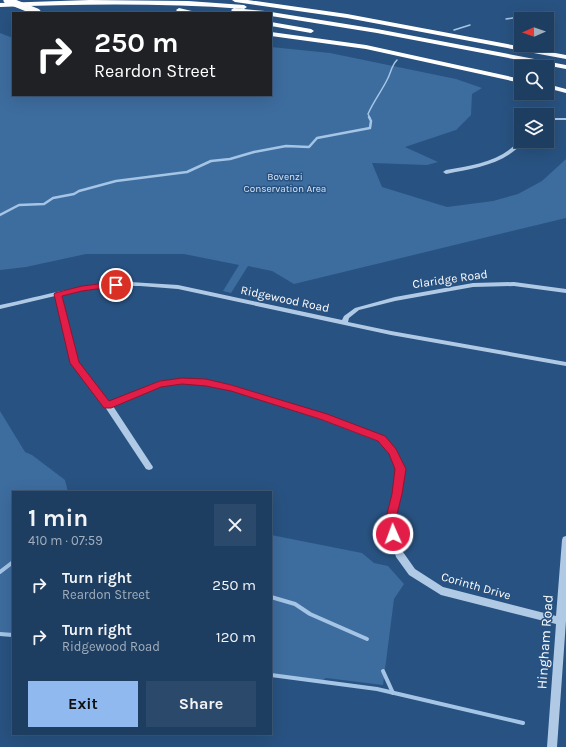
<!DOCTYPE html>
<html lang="en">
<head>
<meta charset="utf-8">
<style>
	:root { --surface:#1e3e61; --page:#2b496a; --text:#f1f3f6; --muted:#a1aebd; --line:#3c5776; --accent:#90b9f0 }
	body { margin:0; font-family:Karla,sans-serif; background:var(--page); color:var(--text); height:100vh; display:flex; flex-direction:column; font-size:15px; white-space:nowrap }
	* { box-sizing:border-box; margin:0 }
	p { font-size:13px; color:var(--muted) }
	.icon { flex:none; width:22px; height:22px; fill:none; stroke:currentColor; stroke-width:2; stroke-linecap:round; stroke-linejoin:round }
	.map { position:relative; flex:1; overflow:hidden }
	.panel { position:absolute; left:12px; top:491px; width:260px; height:244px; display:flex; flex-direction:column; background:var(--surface); border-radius:0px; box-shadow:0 4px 16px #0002,0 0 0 1px var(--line) }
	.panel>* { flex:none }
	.guide { position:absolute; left:12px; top:12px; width:260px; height:84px; border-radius:0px; box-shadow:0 4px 16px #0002,0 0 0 1px var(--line); background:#202124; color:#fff; overflow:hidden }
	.needle { width:26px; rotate:268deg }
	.buttons { position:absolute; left:514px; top:12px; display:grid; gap:8px }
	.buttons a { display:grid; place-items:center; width:40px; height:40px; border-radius:0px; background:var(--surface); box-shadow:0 4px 16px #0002,0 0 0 1px var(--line); font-size:20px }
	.pin { position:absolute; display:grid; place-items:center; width:34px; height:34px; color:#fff; margin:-17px; border:2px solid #fff; border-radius:50%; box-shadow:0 1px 4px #0007 }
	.me { position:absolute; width:44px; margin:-22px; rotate:358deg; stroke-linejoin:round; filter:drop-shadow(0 0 3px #0008) }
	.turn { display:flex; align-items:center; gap:14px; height:84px; padding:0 16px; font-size:18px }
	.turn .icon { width:52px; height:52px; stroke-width:2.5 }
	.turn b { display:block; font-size:28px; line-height:34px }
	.round { display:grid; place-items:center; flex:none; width:42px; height:42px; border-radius:0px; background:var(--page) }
	.headline { display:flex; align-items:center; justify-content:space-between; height:68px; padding:0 16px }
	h1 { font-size:24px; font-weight:700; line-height:30px }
	.action { display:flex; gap:8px; margin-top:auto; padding:8px 16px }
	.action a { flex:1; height:46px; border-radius:0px; background:var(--accent); color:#111; font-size:16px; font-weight:700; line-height:46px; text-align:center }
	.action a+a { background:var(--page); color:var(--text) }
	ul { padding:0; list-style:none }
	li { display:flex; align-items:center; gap:12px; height:52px; padding:0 16px }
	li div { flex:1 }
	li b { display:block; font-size:15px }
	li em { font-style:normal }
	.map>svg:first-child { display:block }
	.green { fill:#3d6c9e }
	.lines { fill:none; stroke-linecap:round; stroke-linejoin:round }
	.stream-far2 { stroke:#a5c5e6; stroke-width:1.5 }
	.stream-far1 { stroke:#a5c5e6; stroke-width:2.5 }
	.stream { stroke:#a5c5e6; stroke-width:4 }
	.minor { fill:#b0cae6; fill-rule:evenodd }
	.highway { fill:#fff; fill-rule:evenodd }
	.highway-bridge { stroke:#fff; stroke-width:7 }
	.route { fill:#e11d48; stroke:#92132f }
	.labels { text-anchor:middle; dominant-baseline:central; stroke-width:3; stroke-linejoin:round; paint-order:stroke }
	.far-park-label { font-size:10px; fill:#d3e3f5; stroke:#285281 }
	.street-label { font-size:12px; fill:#fff; stroke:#285281 }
	.near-street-label { font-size:14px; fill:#fff; stroke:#285281 }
</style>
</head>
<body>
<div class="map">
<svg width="566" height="747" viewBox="0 0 566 747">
	<rect width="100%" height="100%" fill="#285281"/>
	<g class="green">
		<polygon points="0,33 13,38 13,95 271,95 271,47 330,53 456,79 482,88 472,94 471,115 456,130 405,147 438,162 427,165 372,163 382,187 447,207 493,201 518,194 542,181 566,159 566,218 294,284 272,271 248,266 231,293 223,291 239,265 184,254 86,254 26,267 0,270"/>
		<polygon points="0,411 25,452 32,455 65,480 68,492 13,492 13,637 0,636"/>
		<polygon points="271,535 362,553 374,563 388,566 404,584 394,599 383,685 326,678 322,681 291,677 271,673"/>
	</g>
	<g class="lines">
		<g class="stream-far2">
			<polyline points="506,19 538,14"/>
			<polyline points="454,30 470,25"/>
			<path d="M 370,118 L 368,114 C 373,102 381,92 387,80 C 391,73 391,66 397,60"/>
		</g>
		<polyline class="stream-far1" points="0,215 19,205 44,204 53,198 74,194 79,191 116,181 187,172 211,161 230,159 254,152 286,146 309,147 317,138 370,128 371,121 369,117"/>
		<g class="stream">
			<polyline points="0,572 13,562"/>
			<polyline points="271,597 295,604 310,614 367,639"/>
			<polyline points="0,634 13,635"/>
			<polyline points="383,671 393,693"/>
			<polyline points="271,675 377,689 523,723"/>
		</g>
		<g class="minor">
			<rect x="547" y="118" width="19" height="2"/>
			<path d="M 520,140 L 524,141 C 505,165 474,168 446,174 L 443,172 L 446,170 C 474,165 500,162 520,140 Z"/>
			<path d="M 130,282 L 178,285 L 342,320 L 344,316 L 355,308 L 395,297 L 473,283 L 514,282 L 566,289 L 566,293 L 514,286 L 473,287 L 395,301 L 359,310 L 349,318 L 348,322 L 391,331 L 566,362 L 566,366 L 391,335 L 178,289 L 140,286 L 111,286 L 89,289 L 61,294 L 78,362 L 109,402 L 160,381 L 182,379 L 206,381 L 231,385 L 326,415 L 384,437 L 396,450 L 404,469 L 401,494 L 395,518 L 397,534 L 403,552 L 415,569 L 443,587 L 556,616 L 562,540 L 563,537 L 566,536 L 566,621 L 557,747 L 547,747 L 556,624 L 441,595 L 409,575 L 396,557 L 389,534 L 387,518 L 393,494 L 396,469 L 390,454 L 378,441 L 320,419 L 230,390 L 206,385 L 182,383 L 161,386 L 113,406 L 153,467 L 152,469 L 149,470 L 146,469 L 105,407 L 72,363 L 55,296 L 0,309 L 0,305 C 44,296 86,282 130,282 Z"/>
		</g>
		<g class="highway">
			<path d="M 90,0 L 188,1 L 244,5 L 247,7 L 244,9 C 163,3 81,4 0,7 L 0,3 Z"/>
			<polygon points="232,0 248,0 347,14 566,55 566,59 347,18 235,2"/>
			<polygon points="179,8 196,12 197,13 177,11 176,10"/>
			<polygon points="234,8 265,11 268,13 232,11 231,10"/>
			<polygon points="271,12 377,29 566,65 566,69 377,33 271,16 271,13 269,13"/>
			<polygon points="271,22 311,29 314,31 311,33 271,26"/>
			<polygon points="271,32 366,45 521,79 521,83 366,49 271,36"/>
			<polygon points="547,84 566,89 566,93 547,88"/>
		</g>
		<polyline class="highway-bridge" points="7,0 37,12"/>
	</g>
	<polygon class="route" points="116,282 120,285 119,286 82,291 62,296 79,362 109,401 160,381 182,378 206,379 231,385 327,414 385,436 396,449 406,469 402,494 396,518 398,534 397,537 393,538 389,537 386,518 392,494 395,469 389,454 378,441 320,419 231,391 206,386 182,384 161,387 111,408 104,408 70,363 54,294 55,293 82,286"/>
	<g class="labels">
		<g class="far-park-label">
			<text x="285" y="177">Bovenzi<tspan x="285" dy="12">Conservation Area</tspan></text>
		</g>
		<g class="street-label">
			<text transform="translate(450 279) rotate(-8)">Claridge Road</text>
			<text transform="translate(285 299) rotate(12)">Ridgewood Road</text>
			<text transform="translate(476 586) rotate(16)">Corinth Drive</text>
		</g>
		<g class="near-street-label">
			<text transform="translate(545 642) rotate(-86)">Hingham Road</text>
		</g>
	</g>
</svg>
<div class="buttons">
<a><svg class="needle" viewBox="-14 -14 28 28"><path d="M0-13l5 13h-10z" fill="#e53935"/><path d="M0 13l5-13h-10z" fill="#a1aebd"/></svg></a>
<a><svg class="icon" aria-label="search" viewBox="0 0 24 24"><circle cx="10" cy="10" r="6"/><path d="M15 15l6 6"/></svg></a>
<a><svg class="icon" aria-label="layers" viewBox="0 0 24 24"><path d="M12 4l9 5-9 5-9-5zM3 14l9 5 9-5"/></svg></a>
</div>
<div class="pin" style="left:116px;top:285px;background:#d93025"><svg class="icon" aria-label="arrive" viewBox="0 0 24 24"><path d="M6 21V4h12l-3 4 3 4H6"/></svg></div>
<svg class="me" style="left:393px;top:534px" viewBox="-20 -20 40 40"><circle r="17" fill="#e11d48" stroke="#fff" stroke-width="3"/><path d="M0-11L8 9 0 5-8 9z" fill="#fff"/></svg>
<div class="guide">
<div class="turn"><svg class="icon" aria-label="right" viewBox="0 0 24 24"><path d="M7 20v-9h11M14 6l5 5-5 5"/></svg><div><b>250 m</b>Reardon Street</div></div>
</div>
<section class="panel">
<div class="headline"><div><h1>1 min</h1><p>410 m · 07:59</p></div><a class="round"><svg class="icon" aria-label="close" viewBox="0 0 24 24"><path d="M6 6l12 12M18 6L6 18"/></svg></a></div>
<ul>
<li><svg class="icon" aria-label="right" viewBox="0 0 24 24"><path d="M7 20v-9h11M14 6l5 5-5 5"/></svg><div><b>Turn right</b><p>Reardon Street</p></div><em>250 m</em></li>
<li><svg class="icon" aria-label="right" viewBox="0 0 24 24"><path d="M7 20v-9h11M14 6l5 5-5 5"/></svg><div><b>Turn right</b><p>Ridgewood Road</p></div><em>120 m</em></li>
</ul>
<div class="action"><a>Exit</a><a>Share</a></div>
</section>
</div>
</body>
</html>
